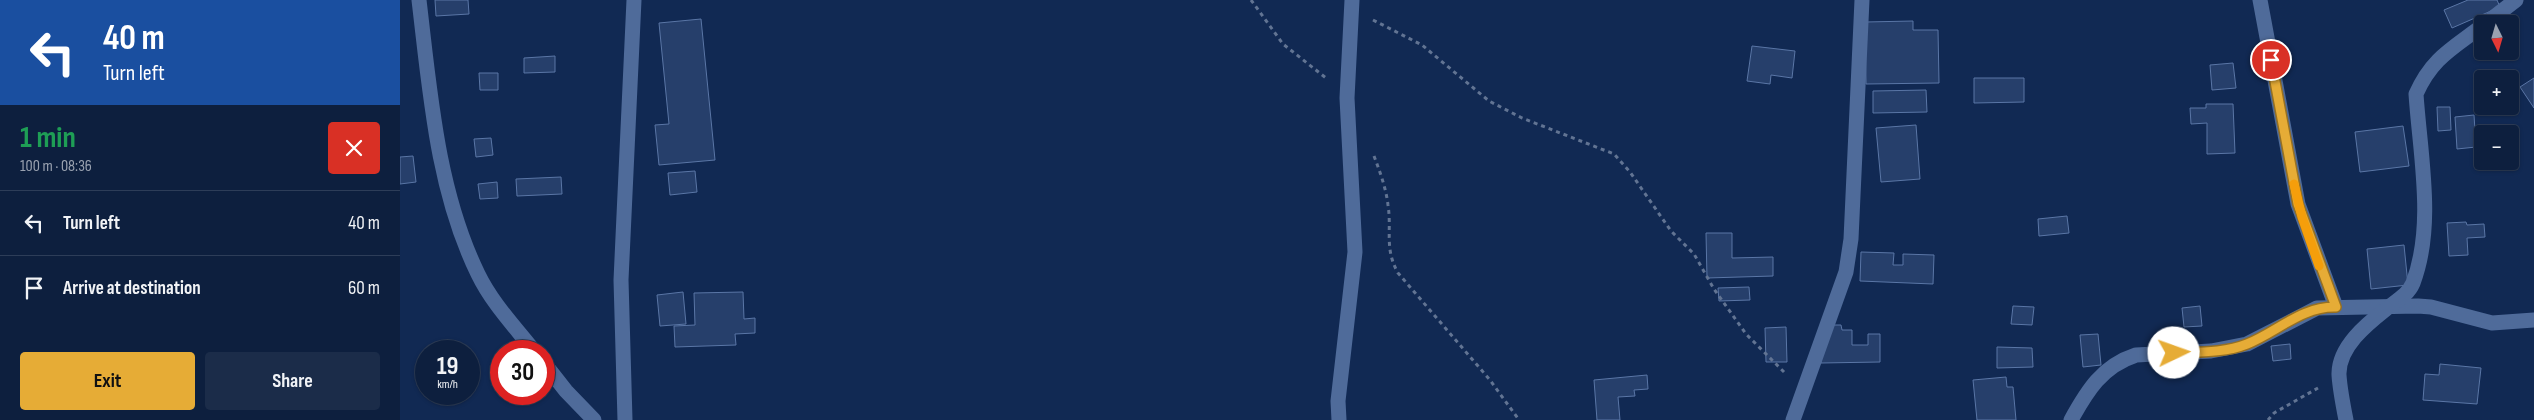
<!DOCTYPE html>
<html lang="en">
<head>
<meta charset="utf-8">
<style>
	:root { --surface:#0d1f3e; --page:#1b2c49; --text:#f1f3f6; --muted:#9aa2b0; --line:#2d3d58; --accent:#e6ac36 }
	body { margin:0; font-family:"Sofia Sans Condensed",sans-serif; background:var(--page); color:var(--text); height:100vh; display:flex; flex-direction:column; font-size:19px; white-space:nowrap }
	* { box-sizing:border-box; margin:0 }
	p { font-size:16px; color:var(--muted) }
	.icon { flex:none; width:28px; height:28px; fill:none; stroke:currentColor; stroke-width:2; stroke-linecap:round; stroke-linejoin:round }
	.map { position:relative; flex:1; overflow:hidden }
	.details { display:flex; flex-direction:column; background:var(--surface); width:400px }
	.details>* { flex:none }
	.guide { background:#1a4fa0; color:#fff; overflow:hidden }
	.needle { width:32px; rotate:175deg }
	.buttons { position:absolute; left:2074px; top:15px; display:grid; gap:10px }
	.buttons a { display:grid; place-items:center; width:45px; height:45px; border-radius:5px; background:var(--surface); box-shadow:0 1px 4px #0004,0 0 0 1px var(--line); font-size:25px }
	.speed { position:absolute; left:15px; top:340px; display:flex; gap:10px; font-size:25px; font-weight:700; text-align:center }
	.speed>* { display:grid; place-content:center; width:65px; height:65px; border-radius:50%; background:var(--surface); box-shadow:0 1px 4px #0004,0 0 0 1px var(--line); line-height:1 }
	.speed small { font-size:12px; font-weight:400 }
	.speed .limit { border:8px solid #d22; background:#fff; color:#111 }
	.pin { position:absolute; display:grid; place-items:center; width:42px; height:42px; color:#fff; margin:-21px; border:2px solid #fff; border-radius:50%; box-shadow:0 1px 5px #0007 }
	.me { position:absolute; width:55px; margin:-28px; rotate:87deg; stroke-linejoin:round; filter:drop-shadow(0 0 4px #0008) }
	.turn { display:flex; align-items:center; gap:18px; height:105px; padding:0 20px; font-size:22px }
	.turn .icon { width:65px; height:65px; stroke-width:2.5 }
	.turn b { display:block; font-size:35px; line-height:42px }
	.round { display:grid; place-items:center; flex:none; width:52px; height:52px; border-radius:5px; background:var(--page) }
	.overview { display:flex; align-items:center; justify-content:space-between; height:85px; padding:0 20px }
	h1 { font-size:30px; font-weight:700; line-height:38px; color:#1e9e55 }
	.cta { display:flex; gap:10px; margin-top:auto; padding:10px 20px }
	.cta a { flex:1; height:58px; border-radius:5px; background:var(--accent); color:#111; font-size:20px; font-weight:700; line-height:58px; text-align:center }
	.cta a+a { background:var(--page); color:var(--text) }
	ul { padding:0; list-style:none }
	li { display:flex; align-items:center; gap:15px; height:65px; padding:0 20px; border-top:1px solid var(--line) }
	li div { flex:1 }
	li b { display:block; font-size:19px }
	li em { font-style:normal }
	main { display:flex; flex:1; min-height:0 }
	.map>svg:first-child { display:block }
	.building { fill:#263f6b; stroke:#5a76a6 }
	.lines { fill:none; stroke-linecap:round; stroke-linejoin:round }
	.path { stroke:#627493; stroke-width:3; stroke-dasharray:4 4; stroke-linecap:butt }
	.street { stroke:#4f6b9a; stroke-width:15 }
	.route-casing { stroke:#967023; stroke-width:12 }
	.route { stroke:#e6ac36; stroke-width:9 }
	.slow { stroke:#f59e0b; stroke-width:9 }
</style>
</head>
<body>
<main>
<section class="details">
<div class="guide">
<div class="turn"><svg class="icon" aria-label="left" viewBox="0 0 24 24"><path d="M17 20v-9H6M10 6l-5 5 5 5"/></svg><div><b>40 m</b>Turn left</div></div>
</div>
<div class="overview"><div><h1>1 min</h1><p>100 m · 08:36</p></div><a class="round" style="background:#d93025;color:#fff"><svg class="icon" aria-label="close" viewBox="0 0 24 24"><path d="M6 6l12 12M18 6L6 18"/></svg></a></div>
<ul>
<li><svg class="icon" aria-label="left" viewBox="0 0 24 24"><path d="M17 20v-9H6M10 6l-5 5 5 5"/></svg><div><b>Turn left</b></div><em>40 m</em></li>
<li><svg class="icon" aria-label="arrive" viewBox="0 0 24 24"><path d="M6 21V4h12l-3 4 3 4H6"/></svg><div><b>Arrive at destination</b></div><em>60 m</em></li>
</ul>
<div class="cta"><a>Exit</a><a>Share</a></div>
</section>
<div class="map">
<svg width="2134" height="420" viewBox="0 0 2134 420">
	<rect width="100%" height="100%" fill="#112953"/>
	<g class="building">
		<polygon points="35,0 68,0 69,14 36,16"/>
		<polygon points="2068,0 2097,0 2100,7 2052,28 2044,10"/>
		<polygon points="301,19 315,160 259,165 255,125 269,124 259,23"/>
		<polygon points="1513,21 1513,30 1538,30 1539,83 1466,84 1465,22"/>
		<polygon points="1352,46 1395,51 1392,78 1371,75 1370,84 1347,81"/>
		<polygon points="155,56 155,72 124,73 124,58"/>
		<polygon points="1833,63 1836,88 1812,90 1810,65"/>
		<polygon points="79,73 98,73 98,90 80,90"/>
		<polygon points="1574,78 1624,78 1624,102 1574,103"/>
		<polygon points="2134,78 2134,108 2120,87"/>
		<polygon points="1526,90 1527,112 1473,113 1473,91"/>
		<polygon points="1806,104 1833,104 1835,153 1807,154 1807,123 1791,124 1790,108 1806,108"/>
		<polygon points="2037,107 2050,107 2051,130 2038,131"/>
		<polygon points="2074,115 2076,147 2057,149 2055,117"/>
		<polygon points="1516,125 1520,179 1481,182 1476,128"/>
		<polygon points="2003,126 2009,166 1960,172 1955,132"/>
		<polygon points="91,138 93,155 76,157 74,139"/>
		<polygon points="13,156 16,182 0,184 0,157"/>
		<polygon points="295,171 297,192 270,195 268,173"/>
		<polygon points="161,177 162,194 117,196 116,179"/>
		<polygon points="97,182 98,198 80,199 78,184"/>
		<polygon points="1667,216 1669,233 1639,236 1638,219"/>
		<polygon points="2066,222 2067,225 2084,224 2085,237 2067,238 2068,255 2049,256 2047,223"/>
		<polygon points="1306,233 1332,233 1332,258 1373,257 1373,276 1307,278"/>
		<polygon points="2004,245 2008,285 1971,289 1967,249"/>
		<polygon points="1461,252 1494,253 1493,265 1503,265 1503,254 1534,255 1533,284 1460,281"/>
		<polygon points="1349,287 1350,300 1319,301 1318,288"/>
		<polygon points="283,292 286,324 260,326 257,295"/>
		<polygon points="343,292 344,319 355,318 355,333 335,334 336,345 275,347 274,326 295,325 294,293"/>
		<polygon points="1613,306 1634,307 1632,325 1611,324"/>
		<polygon points="1800,306 1802,326 1784,327 1782,308"/>
		<polygon points="1421,325 1441,325 1442,330 1452,330 1452,345 1468,345 1468,334 1480,334 1480,362 1421,363"/>
		<polygon points="1386,327 1387,362 1366,362 1365,328"/>
		<polygon points="1698,334 1701,365 1683,367 1680,335"/>
		<polygon points="1890,344 1891,359 1873,361 1871,346"/>
		<polygon points="1597,347 1632,348 1633,367 1597,368"/>
		<polygon points="2040,364 2081,368 2077,404 2023,400 2025,374 2039,375"/>
		<polygon points="1247,375 1248,389 1234,390 1235,396 1218,397 1220,420 1197,420 1194,380"/>
		<polygon points="1606,377 1607,387 1613,387 1616,420 1577,420 1573,380"/>
	</g>
	<g class="lines">
		<g class="path">
			<polyline points="851,0 883,44 926,78"/>
			<polyline points="973,20 1022,45 1089,101 1122,118 1214,154 1230,172 1271,231 1294,254 1314,289 1346,334 1386,374"/>
			<path d="M 974,156 C 980,172 986,188 988,205 C 992,231 984,248 998,273 L 1090,380 L 1119,420"/>
			<polyline points="1868,420 1874,413 1918,388"/>
		</g>
		<g class="street">
			<path d="M 19,0 C 30,92 37,190 78,274 C 92,303 115,327 134,351"/>
			<polyline points="1860,0 1898,204 1936,307"/>
			<polyline points="2085,24 2116,0"/>
			<polyline points="144,363 166,391 194,420"/>
			<polyline points="225,420 221,280 234,0"/>
			<polyline points="939,420 938,401 955,252 947,98 952,0"/>
			<polyline points="1393,420 1446,272 1451,239 1462,0"/>
			<path d="M 1671,420 C 1687,391 1702,366 1736,355 L 1811,351 L 1847,344 L 1917,308 L 2018,306 L 2031,307 L 2092,323 L 2134,320"/>
			<path d="M 1946,420 C 1943,405 1940,390 1939,375 C 1938,347 1967,324 1986,309 C 1996,301 2008,295 2013,283 C 2035,225 2020,155 2016,94 C 2032,58 2052,49 2082,26"/>
		</g>
	</g>
	<g class="lines">
		<defs>
			<path id="route" d="M 1774,353 C 1797,352 1825,353 1847,344 C 1877,332 1902,306 1936,307 L 1898,204 L 1871,60"/>
		</defs>
		<use href="#route" class="route-casing"/>
		<use href="#route" class="route"/>
		<polyline class="slow" points="1894,184 1902,217 1919,266"/>
	</g>
</svg>
<div class="buttons">
<a><svg class="needle" viewBox="-14 -14 28 28"><path d="M0-13l5 13h-10z" fill="#e53935"/><path d="M0 13l5-13h-10z" fill="#9aa2b0"/></svg></a>
<a>+</a>
<a>−</a>
</div>
<div class="speed"><div>19<small>km/h</small></div><div class="limit">30</div></div>
<div class="pin" style="left:1871px;top:60px;background:#d93025"><svg class="icon" aria-label="arrive" viewBox="0 0 24 24"><path d="M6 21V4h12l-3 4 3 4H6"/></svg></div>
<svg class="me" style="left:1774px;top:353px" viewBox="-20 -20 40 40"><circle r="19" fill="#fff"/><path d="M0-13L10 11 0 6-10 11z" fill="#e6ac36"/></svg>
</div>
</main>
</body>
</html>
